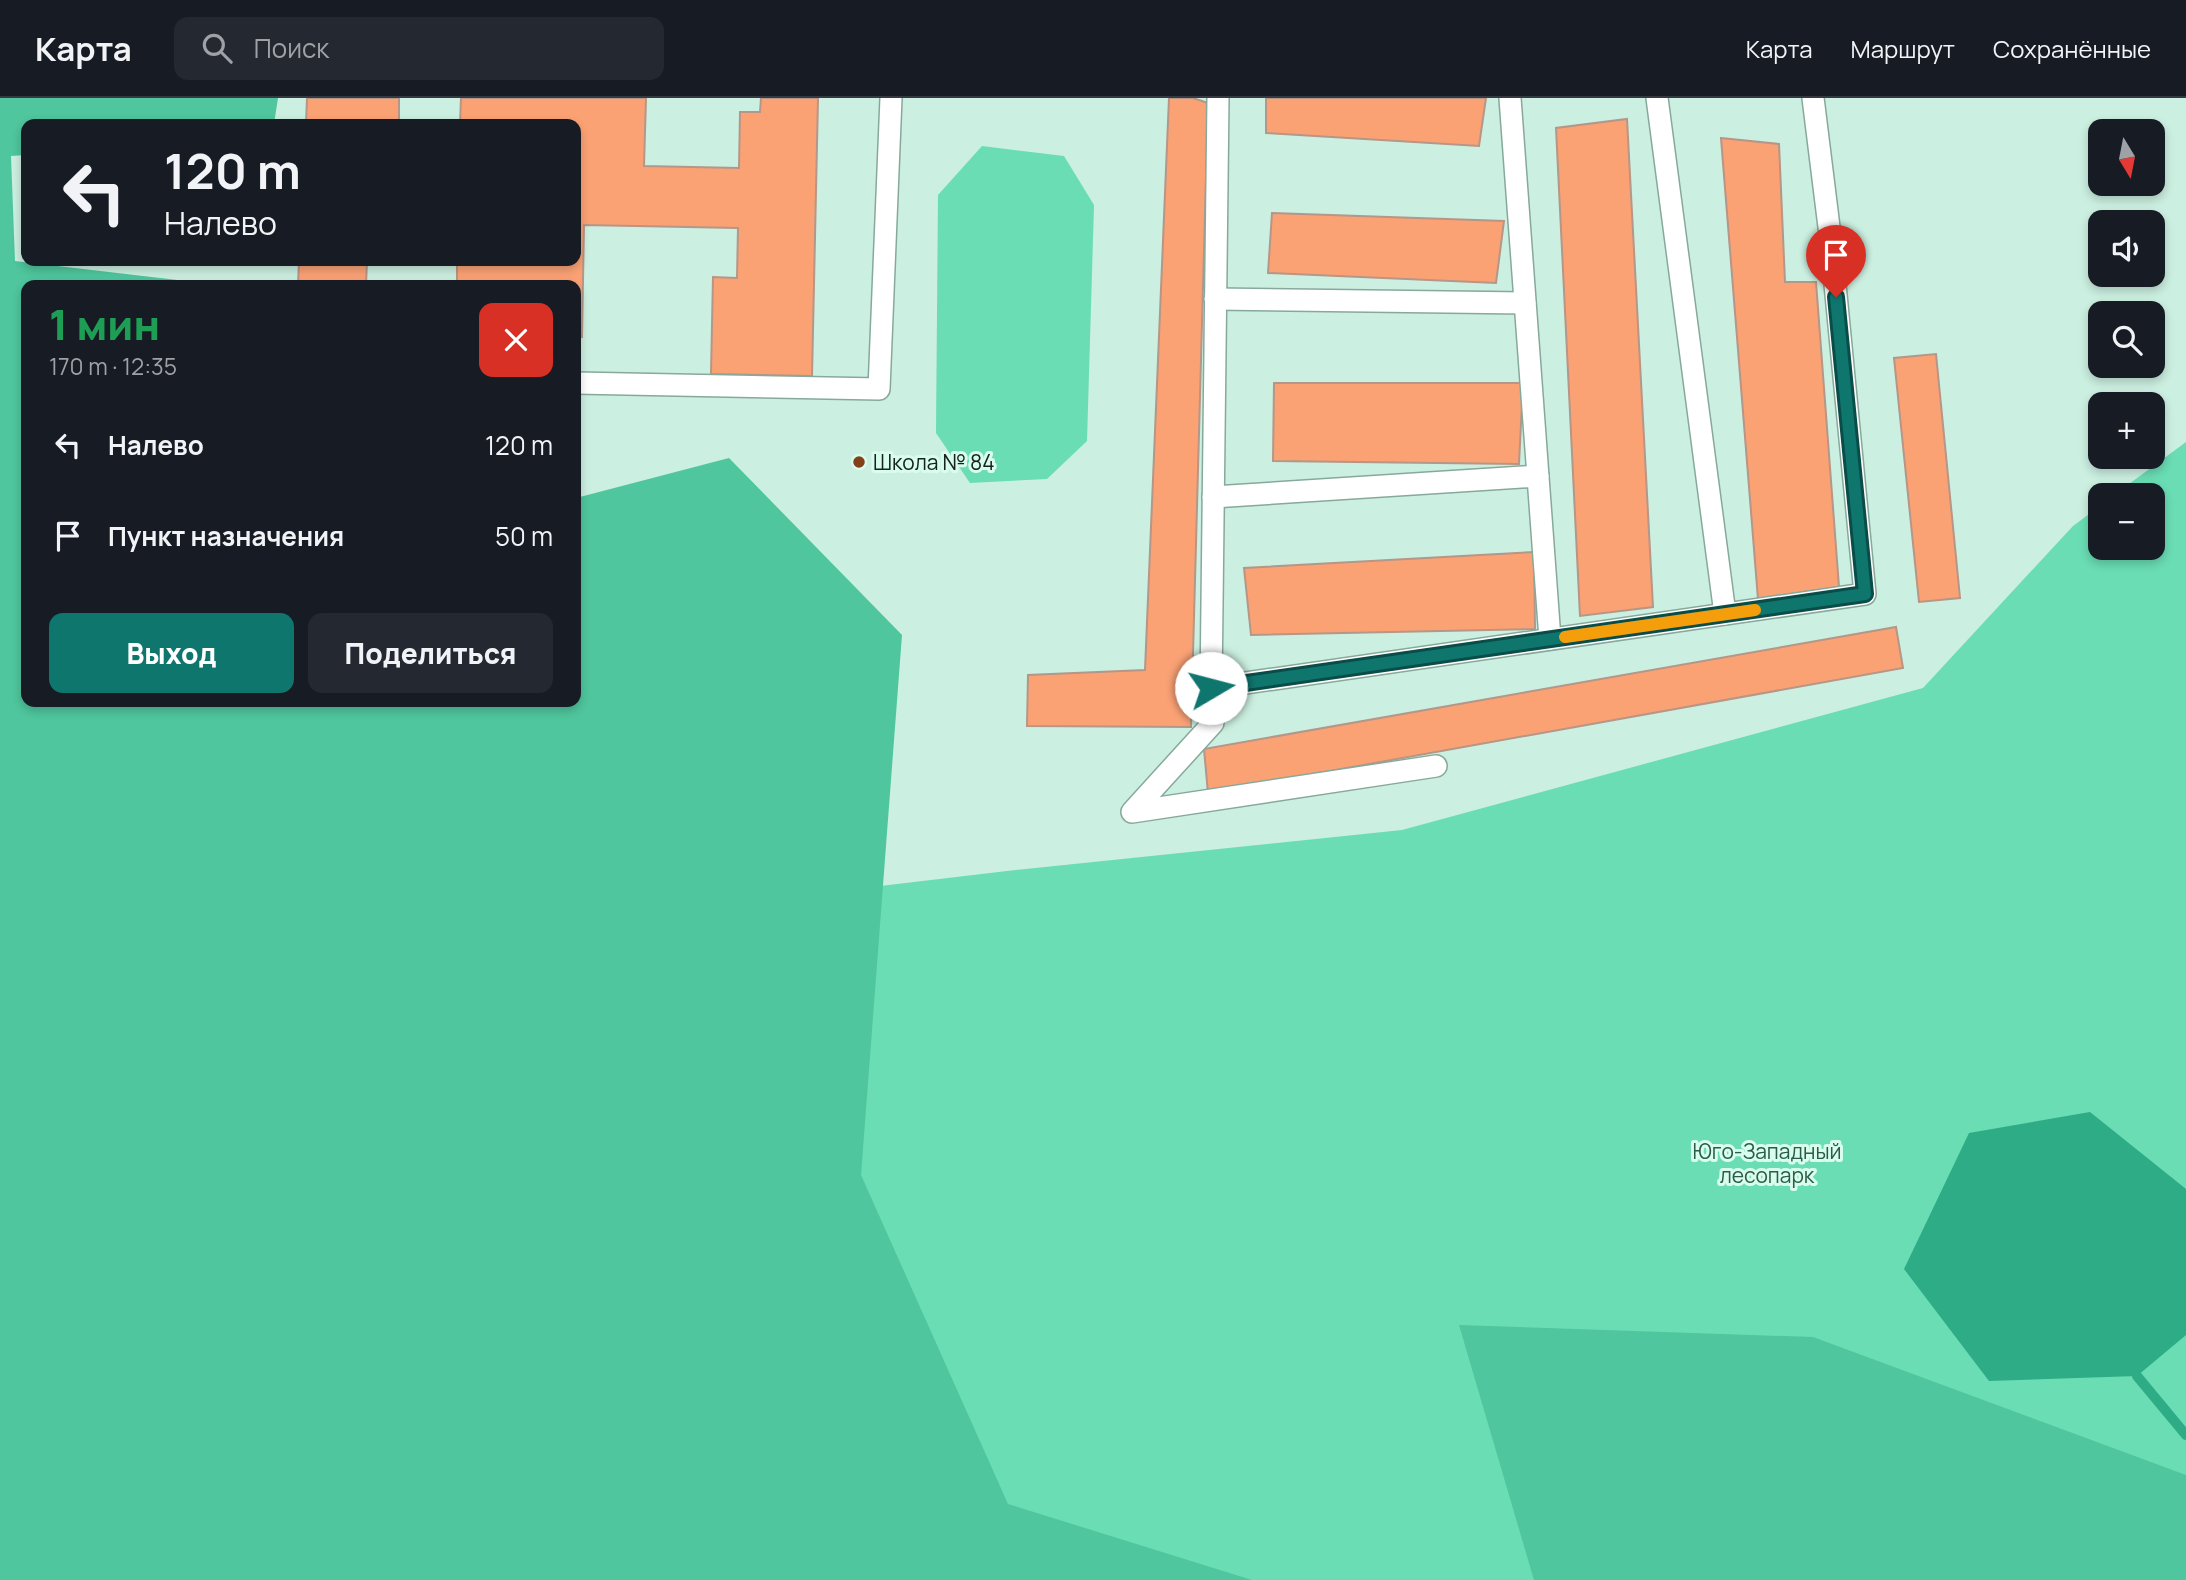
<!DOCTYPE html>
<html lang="ru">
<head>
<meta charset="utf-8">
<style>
	:root { --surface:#171b24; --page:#242831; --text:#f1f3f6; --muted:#9ea1a6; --line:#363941; --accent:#0f766e }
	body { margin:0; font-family:Manrope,sans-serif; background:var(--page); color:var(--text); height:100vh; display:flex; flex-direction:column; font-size:26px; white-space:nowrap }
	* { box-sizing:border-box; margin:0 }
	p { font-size:23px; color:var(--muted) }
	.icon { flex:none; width:38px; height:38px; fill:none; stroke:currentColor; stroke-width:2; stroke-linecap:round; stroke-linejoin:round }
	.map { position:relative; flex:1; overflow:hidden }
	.details { position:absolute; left:21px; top:182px; width:560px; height:427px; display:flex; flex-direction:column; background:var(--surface); border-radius:14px; box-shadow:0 4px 10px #0003 }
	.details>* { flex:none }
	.top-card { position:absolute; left:21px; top:21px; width:560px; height:147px; border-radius:14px; box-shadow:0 4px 10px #0003; background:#171b24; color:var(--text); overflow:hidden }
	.needle { width:46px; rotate:170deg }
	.tools { position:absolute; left:2088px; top:21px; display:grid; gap:14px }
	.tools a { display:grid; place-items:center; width:77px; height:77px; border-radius:14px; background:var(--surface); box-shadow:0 4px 10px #0003; font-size:35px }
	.pin { position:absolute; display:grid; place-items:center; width:60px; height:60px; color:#fff; margin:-72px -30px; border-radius:50% 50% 50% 0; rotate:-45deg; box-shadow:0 0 7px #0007 }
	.pin .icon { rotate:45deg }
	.me { position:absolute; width:77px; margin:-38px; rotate:82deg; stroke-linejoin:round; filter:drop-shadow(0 0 5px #0008) }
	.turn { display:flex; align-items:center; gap:24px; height:147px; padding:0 28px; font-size:32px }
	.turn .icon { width:91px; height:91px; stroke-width:2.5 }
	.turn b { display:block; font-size:49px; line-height:60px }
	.round { display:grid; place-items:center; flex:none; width:74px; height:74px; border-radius:14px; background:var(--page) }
	.overview { display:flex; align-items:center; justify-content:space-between; height:119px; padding:0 28px }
	h1 { font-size:42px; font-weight:800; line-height:52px; color:#1e9e55 }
	.cta { display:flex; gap:14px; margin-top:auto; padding:14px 28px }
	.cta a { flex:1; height:80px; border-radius:14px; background:var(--accent); color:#fff; font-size:28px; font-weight:800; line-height:80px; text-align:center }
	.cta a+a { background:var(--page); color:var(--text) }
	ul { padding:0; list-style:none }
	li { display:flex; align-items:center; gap:21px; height:91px; padding:0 28px }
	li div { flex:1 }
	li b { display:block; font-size:26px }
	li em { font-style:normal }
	header { display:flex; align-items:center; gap:42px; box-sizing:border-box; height:98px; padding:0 35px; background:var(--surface); border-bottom:2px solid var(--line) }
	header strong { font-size:33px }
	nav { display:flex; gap:38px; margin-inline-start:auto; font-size:24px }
	.search { width:490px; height:63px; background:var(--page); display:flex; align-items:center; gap:18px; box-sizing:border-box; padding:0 24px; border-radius:14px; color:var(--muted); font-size:26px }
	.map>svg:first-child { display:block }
	.green { fill:#6addb4 }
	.forest { fill:#4fc69d }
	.water { fill:#2eac85 }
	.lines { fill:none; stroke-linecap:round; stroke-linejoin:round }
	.stream { stroke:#2eac85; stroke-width:10 }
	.building { fill:#fba275; stroke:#b59687; stroke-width:2 }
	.service-casing { stroke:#87a99b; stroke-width:24 }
	.service { stroke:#fff; stroke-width:21 }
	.route-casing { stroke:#0a4d48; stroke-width:18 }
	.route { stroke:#0f766e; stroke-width:12 }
	.slow { stroke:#f59e0b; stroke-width:12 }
	.poi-dot { fill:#864019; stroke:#d8fded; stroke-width:2.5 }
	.labels { text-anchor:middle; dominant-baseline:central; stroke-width:6; stroke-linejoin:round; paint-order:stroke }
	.poi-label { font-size:21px; fill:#15221d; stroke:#d8fded; text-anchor:start }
	.park-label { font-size:21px; fill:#2b5c4a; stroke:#d8fded }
</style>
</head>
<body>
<header>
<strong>Карта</strong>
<div class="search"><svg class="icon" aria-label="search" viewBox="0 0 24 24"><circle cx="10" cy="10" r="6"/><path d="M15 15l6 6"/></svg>Поиск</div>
<nav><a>Карта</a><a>Маршрут</a><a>Сохранённые</a></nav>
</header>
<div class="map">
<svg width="2186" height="1482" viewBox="0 0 2186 1482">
	<rect width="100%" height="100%" fill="#cbefe0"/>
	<g class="green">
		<polygon points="982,48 1064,58 1094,107 1087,343 1047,381 970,385 936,335 938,97"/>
		<polygon points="2186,344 2186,1482 0,1482 0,874 230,865 1007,773 1402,732 1923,590 2073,428 2100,408 2100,450 2152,450 2152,397 2114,397"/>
	</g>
	<g class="forest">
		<polygon points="0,0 278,0 274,26 26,26 26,57 11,58 15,163 220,187 26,187 26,604 576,604 576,400 729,360 902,537 861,1077 1008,1406 1252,1482 0,1482"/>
		<polygon points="1459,1227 1813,1239 2186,1377 2186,1482 1534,1482"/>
	</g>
	<polygon class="water" points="2090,1014 2186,1091 2186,1237 2137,1278 1989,1283 1904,1171 1969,1035"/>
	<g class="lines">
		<polyline class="stream" points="2137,1278 2186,1337"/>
	</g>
	<g class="building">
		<polygon points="307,0 399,0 399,26 306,26"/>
		<polygon points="461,0 646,0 644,68 739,70 740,14 760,14 761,0 818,0 812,278 711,276 713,179 737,180 738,130 584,127 582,239 576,238 576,187 457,187 457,163 576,163 576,26 460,26"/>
		<polygon points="1169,0 1193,0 1208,5 1191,629 1027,628 1028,577 1145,572"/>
		<polygon points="1266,0 1486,0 1479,48 1266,35"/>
		<polygon points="1627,21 1653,509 1580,518 1556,30"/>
		<polygon points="1721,40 1779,46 1785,184 1816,184 1839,489 1758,501"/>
		<polygon points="1272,115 1504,123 1496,185 1268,175"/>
		<polygon points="299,163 367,163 366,187 298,187"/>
		<polygon points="1936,256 1960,500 1919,504 1894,260"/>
		<polygon points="1274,285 1523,285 1519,366 1273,363"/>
		<polygon points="1534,454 1535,531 1251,537 1244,470"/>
		<polygon points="1896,529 1903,570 1208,695 1204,651"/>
	</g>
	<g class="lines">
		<defs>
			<g id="service">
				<polyline points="1510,0 1550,541"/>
				<polyline points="1657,0 1725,516"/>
				<polyline points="1215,201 1525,205"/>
				<polyline points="576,285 879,291 891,0"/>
				<polyline points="1213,399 1538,378"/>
				<polyline points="1211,590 1218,0"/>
				<polyline points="1436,668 1132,714 1213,625 1211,590 1865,496 1831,145 1813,0"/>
			</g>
		</defs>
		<use href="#service" class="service-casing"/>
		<use href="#service" class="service"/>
	</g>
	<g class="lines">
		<defs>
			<polyline id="route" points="1211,590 1865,496 1836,199"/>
		</defs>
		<use href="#route" class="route-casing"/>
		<use href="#route" class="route"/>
		<polyline class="slow" points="1565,539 1755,512"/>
	</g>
	<circle class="poi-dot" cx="859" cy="364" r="7"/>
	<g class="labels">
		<g class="poi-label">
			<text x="873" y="364">Школа № 84</text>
		</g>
		<g class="park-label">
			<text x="1767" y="1053">Юго-Западный<tspan x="1767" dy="24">лесопарк</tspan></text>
		</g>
	</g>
</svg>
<div class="tools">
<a><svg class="needle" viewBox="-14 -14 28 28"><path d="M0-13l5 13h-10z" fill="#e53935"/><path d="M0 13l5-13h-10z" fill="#9ea1a6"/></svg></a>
<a><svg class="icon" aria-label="sound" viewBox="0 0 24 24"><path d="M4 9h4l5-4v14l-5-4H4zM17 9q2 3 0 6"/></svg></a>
<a><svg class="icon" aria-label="search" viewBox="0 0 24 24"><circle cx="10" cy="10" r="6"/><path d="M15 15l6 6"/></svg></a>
<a>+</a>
<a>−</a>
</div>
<div class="pin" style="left:1836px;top:199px;background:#d93025"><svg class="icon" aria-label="arrive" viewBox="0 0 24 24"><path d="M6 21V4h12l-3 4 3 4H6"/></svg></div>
<svg class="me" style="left:1211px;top:590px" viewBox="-20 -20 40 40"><circle r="19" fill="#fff"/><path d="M0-13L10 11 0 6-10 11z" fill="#0f766e"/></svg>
<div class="top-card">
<div class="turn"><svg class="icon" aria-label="left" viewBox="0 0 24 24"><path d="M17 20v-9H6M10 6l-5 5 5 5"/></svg><div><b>120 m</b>Налево</div></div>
</div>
<section class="details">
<div class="overview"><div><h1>1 мин</h1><p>170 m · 12:35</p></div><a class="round" style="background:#d93025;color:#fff"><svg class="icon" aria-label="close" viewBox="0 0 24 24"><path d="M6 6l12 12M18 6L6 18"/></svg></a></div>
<ul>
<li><svg class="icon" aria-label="left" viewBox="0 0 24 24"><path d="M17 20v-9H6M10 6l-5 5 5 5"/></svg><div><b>Налево</b></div><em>120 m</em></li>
<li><svg class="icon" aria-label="arrive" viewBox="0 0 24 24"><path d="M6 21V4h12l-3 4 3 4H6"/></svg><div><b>Пункт назначения</b></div><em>50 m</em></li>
</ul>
<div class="cta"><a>Выход</a><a>Поделиться</a></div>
</section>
</div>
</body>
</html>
